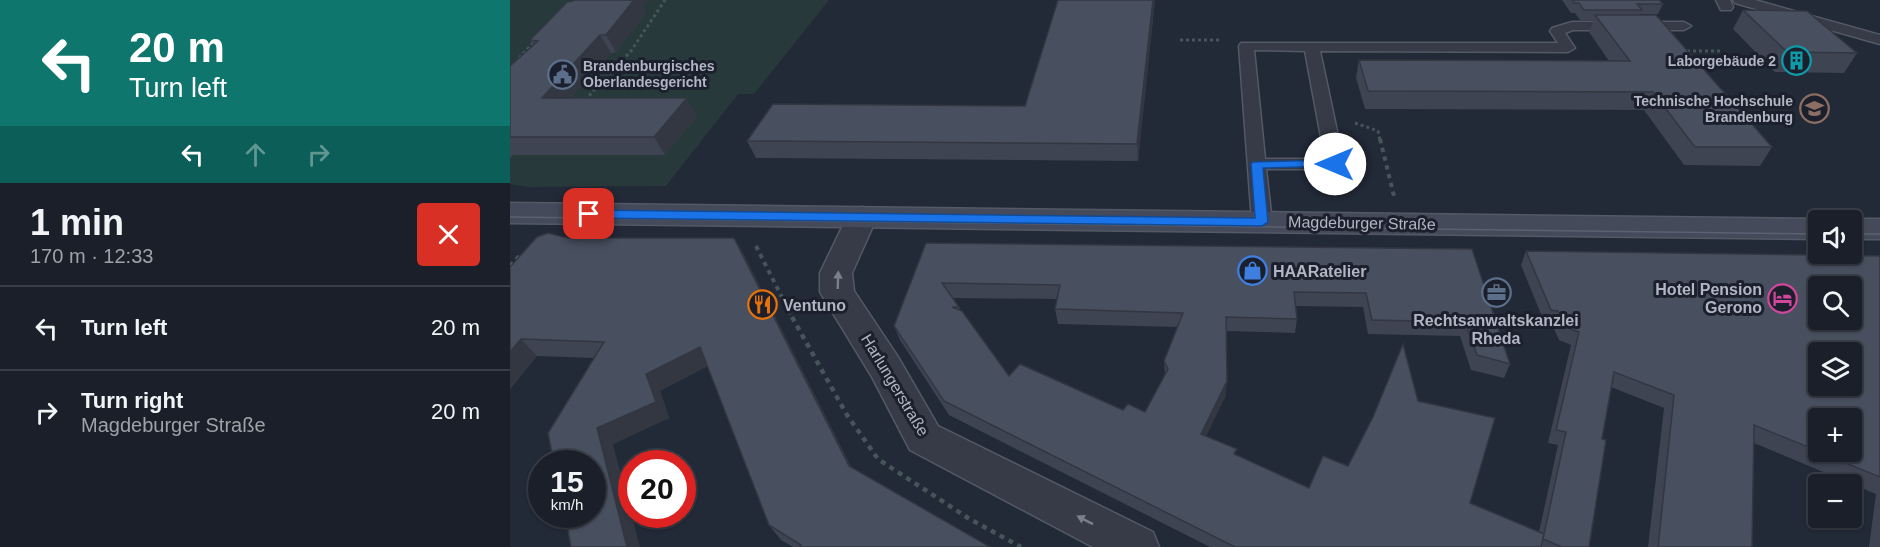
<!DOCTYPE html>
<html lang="en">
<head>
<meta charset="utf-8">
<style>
	:root { --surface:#1a1f29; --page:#272c35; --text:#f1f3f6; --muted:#9fa2a8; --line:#383d46 }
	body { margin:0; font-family:Arial,sans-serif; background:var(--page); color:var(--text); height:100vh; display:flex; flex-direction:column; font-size:22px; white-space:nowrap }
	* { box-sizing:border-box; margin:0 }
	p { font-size:20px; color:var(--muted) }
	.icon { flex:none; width:33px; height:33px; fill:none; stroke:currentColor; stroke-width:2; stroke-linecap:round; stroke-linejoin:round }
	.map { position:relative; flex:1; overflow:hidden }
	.drawer { display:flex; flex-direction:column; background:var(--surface); width:510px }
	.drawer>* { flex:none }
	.top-card { background:#0f766e; color:#fff; overflow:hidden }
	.fabs { position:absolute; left:1298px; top:210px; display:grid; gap:12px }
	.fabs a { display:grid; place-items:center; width:54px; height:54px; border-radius:6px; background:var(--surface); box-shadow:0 2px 4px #0004,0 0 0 2px var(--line); font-size:30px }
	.speed { position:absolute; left:18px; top:450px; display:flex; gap:12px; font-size:30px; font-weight:700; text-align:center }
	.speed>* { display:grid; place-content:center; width:78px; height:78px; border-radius:50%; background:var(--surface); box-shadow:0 2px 4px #0004,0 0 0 2px var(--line); line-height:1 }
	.speed small { font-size:15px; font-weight:400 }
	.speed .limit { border:9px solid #d22; background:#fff; color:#111 }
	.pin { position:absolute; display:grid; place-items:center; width:51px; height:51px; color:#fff; margin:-26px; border-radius:12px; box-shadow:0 3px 9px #0006 }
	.me { position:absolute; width:66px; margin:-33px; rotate:270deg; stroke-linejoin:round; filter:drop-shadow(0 0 4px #0008) }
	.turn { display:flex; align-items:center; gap:21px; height:126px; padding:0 30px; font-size:27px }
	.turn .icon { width:78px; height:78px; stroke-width:2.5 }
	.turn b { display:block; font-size:42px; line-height:51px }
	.lanes { display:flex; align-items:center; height:57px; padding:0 30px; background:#0003; justify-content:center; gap:30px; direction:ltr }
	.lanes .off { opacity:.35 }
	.round { display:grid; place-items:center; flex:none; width:63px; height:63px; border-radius:6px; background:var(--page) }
	.overview { display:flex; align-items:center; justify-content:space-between; height:102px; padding:0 30px }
	h1 { font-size:36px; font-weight:700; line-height:45px }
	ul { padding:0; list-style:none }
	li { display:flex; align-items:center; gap:18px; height:84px; padding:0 30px; border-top:2px solid var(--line) }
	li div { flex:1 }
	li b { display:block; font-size:22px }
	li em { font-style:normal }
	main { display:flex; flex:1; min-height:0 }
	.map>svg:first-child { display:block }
	.green { fill:#28393c }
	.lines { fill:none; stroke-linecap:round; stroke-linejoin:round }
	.lane-casing { stroke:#535965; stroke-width:3 }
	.street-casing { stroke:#535965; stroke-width:3 }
	.secondary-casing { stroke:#535965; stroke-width:3 }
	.path-far2 { stroke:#465559; stroke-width:3; stroke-dasharray:3 3; stroke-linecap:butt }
	.path-far1 { stroke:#465559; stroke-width:4; stroke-dasharray:4.5 4.5; stroke-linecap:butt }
	.path { stroke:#465559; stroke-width:4.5; stroke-dasharray:5 5; stroke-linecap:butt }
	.lane { fill:#363b47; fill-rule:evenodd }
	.street { fill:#363b47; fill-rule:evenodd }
	.secondary { fill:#444a5a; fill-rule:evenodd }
	.tram { stroke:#5a6170; stroke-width:1.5 }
	.wall { fill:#3e4452; fill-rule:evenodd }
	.shaded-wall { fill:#323742 }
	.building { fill:#484f5f; stroke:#323742; stroke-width:1.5; fill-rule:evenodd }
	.oneway { fill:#797f8c }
	.route { fill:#1a73e8; stroke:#114b97; stroke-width:1.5 }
	.labels { text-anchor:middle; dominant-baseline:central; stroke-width:6; stroke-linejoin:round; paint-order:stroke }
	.far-poi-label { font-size:14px; font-weight:bold; fill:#b0b6c4; stroke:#1b202c; text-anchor:end }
	.street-label { font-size:16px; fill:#b0b6c4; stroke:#1b202c }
	.poi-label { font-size:16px; font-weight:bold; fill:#b0b6c4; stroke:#1b202c; text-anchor:start }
</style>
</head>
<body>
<main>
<section class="drawer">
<div class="top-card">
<div class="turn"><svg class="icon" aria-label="left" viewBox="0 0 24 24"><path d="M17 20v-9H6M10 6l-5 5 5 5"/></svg><div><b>20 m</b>Turn left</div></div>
<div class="lanes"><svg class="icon" aria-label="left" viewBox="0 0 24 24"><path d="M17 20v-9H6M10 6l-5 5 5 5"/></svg><svg class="icon off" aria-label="ahead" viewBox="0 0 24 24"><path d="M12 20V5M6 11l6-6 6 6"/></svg><svg class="icon off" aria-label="right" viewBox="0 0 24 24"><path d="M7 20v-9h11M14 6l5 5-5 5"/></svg></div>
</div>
<div class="overview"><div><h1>1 min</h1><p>170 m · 12:33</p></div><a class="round" style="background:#d93025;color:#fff"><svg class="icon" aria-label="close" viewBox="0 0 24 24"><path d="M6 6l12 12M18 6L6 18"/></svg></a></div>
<ul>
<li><svg class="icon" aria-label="left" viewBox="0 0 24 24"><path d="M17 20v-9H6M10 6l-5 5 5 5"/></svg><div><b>Turn left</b></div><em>20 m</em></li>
<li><svg class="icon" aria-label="right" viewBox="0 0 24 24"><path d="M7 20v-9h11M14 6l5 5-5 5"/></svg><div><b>Turn right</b><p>Magdeburger Straße</p></div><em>20 m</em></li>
</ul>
</section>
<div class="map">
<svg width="1370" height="547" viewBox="0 0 1370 547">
	<rect width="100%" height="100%" fill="#222937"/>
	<polygon class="green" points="0,0 319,0 244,94 228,94 156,186 18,187 0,184"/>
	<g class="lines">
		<defs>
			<g id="lane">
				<polygon points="1206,0 1220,0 1223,7 1221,10 1211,10"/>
				<polygon points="1223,0 1245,0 1370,35 1370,44 1225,3"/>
				<path d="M 1062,22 L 1174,22 L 1181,26 L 1174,30 L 1063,30 L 1055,33 L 1065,48 L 1058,52 L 810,51 L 834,164 L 831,168 L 825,169 L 756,169 L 762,222 L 759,227 L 752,228 L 745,227 L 742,222 L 729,46 L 731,43 L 1048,43 L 1040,31 L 1042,28 ZM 744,50 L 795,51 L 815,159 L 755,159 Z"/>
			</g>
			<polygon id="street" points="352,207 363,210 367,217 342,273 344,291 388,357 428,426 643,532 649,547 583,547 400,450 362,377 310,292 310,273 337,217 341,210"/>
			<g id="secondary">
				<polygon points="0,203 1308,219 1315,220 1308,220 1308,239 0,223"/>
				<polygon points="1341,219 1370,219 1370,239 1341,239 1341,220 1334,220"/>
			</g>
		</defs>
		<use href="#lane" class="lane-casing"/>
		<use href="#street" class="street-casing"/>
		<use href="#secondary" class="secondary-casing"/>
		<g class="path-far2">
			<polyline points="670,40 711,40"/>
			<polyline points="1177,51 1213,51"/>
			<polyline points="9,58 24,42"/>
			<polyline points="75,100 121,51 155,0"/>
			<polyline points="845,123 868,131 870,140"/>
		</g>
		<g class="path-far1">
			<polyline points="870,139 884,196"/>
			<polyline points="246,246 283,319"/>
			<polyline points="0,266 12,253"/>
		</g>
		<polyline class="path" points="282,317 337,415 368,459 458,518 511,547"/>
		<use href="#lane" class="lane"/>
		<use href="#street" class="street"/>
		<use href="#secondary" class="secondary"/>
		<g class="tram">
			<polyline points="0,217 1308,234"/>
			<polyline points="1341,234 1370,234"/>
		</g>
	</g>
	<g class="wall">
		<polygon points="548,0 645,0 628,161 246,158 237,141 515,106"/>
		<polygon points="1052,0 1149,0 1153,4 1148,14 1130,14 1130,15 1262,147 1250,166 1174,165 1134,110 855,109 846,78 849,60 1099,61 1079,32 1084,20 1070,20 1065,13 1061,13"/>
		<polygon points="63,1 133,8 136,13 106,52 101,53 60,98 187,116 155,155 3,155 0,158 0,66 23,45 20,40"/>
		<polygon points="1233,10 1347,53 1334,73 1265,72 1223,29"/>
		<polygon points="58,238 224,238 234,255 341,467 480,547 283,547 271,540 259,525 197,366 150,391 159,418 103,444 84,358 27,356 0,389 0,267"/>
		<path d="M 416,243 L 962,249 L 1000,364 L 994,378 L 961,370 L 950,336 L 858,334 L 853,307 L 786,306 L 787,319 L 785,333 L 716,331 L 716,395 L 696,436 L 726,455 L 799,488 L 838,466 L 908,401 L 960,503 L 1029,532 L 1048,445 L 1038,443 L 1061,345 L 1049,340 L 1042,324 L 1035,324 L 1011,265 L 1016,251 L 1370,256 L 1370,547 L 1359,547 L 1366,494 L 1244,443 L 1242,547 L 1138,547 L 1154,408 L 1101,387 L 1092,439 L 1079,547 L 700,547 L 439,415 L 390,340 L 384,326 ZM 442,298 L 547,299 L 545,309 L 548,324 L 668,327 L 654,361 L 655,375 L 635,412 L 613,410 L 499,376 L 450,310 L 449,307 Z"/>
	</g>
	<g class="shaded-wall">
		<polygon points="123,0 138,0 133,8 136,13 106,52 96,35"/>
		<polygon points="643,0 645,0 628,161 627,144"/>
		<polygon points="90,35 101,53 44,116 32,98"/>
		<polygon points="177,98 187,116 155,155 144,137"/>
		<polygon points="224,238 234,255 348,482 339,466"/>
		<polygon points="11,339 27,356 0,389 0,352"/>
		<polygon points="190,347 202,364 150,391 159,418 103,444 130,547 117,547 87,428 136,374"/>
		<polygon points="717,381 716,395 691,447 691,434"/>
	</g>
	<g class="building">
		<polygon points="64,0 124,0 96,35 90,35 32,98 177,98 144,137 0,137 0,66 28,41 20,40 57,2 63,1"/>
		<polygon points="548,0 643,0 627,144 237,141 263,104 515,106"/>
		<polygon points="1062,0 1149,0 1153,4 1127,4 1132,10 1074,10 1069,3 1064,3"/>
		<polygon points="1233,10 1297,11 1347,53 1277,52"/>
		<polygon points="1085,15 1146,15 1262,147 1185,147 1143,92 858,91 849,60 1120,61"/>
		<polygon points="38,233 58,238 224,238 339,466 480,547 290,547 291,545 259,525 190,347 136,374 146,402 87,428 117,547 61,547 55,514 82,514 82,464 44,464 38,433 94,342 11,339 0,352 0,267 27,237"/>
		<path d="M 416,243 L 962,249 L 1000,364 L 967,355 L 955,322 L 862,320 L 856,293 L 784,292 L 787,319 L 716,317 L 717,381 L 691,434 L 727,449 L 724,454 L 799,488 L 813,456 L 838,466 L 863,417 L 893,344 L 908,401 L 985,418 L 960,503 L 1034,534 L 1031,547 L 725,547 L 434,401 L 384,326 ZM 432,283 L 550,285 L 545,309 L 673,313 L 654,361 L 658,369 L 635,412 L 618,404 L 613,410 L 510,364 L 499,376 L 452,311 L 442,307 L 449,307 Z"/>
		<path d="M 1016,251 L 1370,256 L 1370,477 L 1309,452 L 1341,452 L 1341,418 L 1308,418 L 1308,451 L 1244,425 L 1242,547 L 1148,547 L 1164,395 L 1104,372 L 1092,439 L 1096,440 L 1079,547 L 1052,547 L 1033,539 L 1056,432 L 1046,430 L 1069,332 L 1056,327 L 1048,311 L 1041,310 ZM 1308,286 L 1341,286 L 1341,320 L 1308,320 ZM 1308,352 L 1341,352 L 1341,386 L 1308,386 Z"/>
	</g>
	<defs><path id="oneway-solid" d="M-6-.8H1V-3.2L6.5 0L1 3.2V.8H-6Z" transform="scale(1.5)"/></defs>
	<g class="oneway">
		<use href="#oneway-solid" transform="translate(328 280) rotate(-88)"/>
		<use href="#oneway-solid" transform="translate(575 520) rotate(-153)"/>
	</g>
	<polygon class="route" points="825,160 831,164 829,166 753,168 758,222 752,226 79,218 72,214 79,210 745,218 741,164 743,162"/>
	<defs>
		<symbol id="building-ring" viewBox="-11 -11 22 22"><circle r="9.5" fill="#1b202c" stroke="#0f9aa8" stroke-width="1.5"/><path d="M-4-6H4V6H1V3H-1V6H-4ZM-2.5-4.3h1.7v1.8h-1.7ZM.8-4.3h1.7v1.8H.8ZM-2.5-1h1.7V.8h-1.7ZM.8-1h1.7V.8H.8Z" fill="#0f9aa8"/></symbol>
		<symbol id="civic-ring" viewBox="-11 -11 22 22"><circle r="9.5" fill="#1b202c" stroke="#5c6f8a" stroke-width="1.5"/><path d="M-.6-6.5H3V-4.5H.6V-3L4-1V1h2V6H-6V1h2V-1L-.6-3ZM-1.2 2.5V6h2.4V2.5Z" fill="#5c6f8a"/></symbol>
		<symbol id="university-ring" viewBox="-11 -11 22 22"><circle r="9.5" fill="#1b202c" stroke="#8d6e63" stroke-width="1.5"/><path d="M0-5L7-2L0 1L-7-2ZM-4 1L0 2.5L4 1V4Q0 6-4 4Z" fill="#8d6e63"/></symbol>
		<symbol id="shop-ring" viewBox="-11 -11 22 22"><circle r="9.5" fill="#1b202c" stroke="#3f7fe0" stroke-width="1.5"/><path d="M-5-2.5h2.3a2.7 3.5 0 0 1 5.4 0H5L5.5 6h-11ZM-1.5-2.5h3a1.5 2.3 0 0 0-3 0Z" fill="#3f7fe0"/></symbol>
		<symbol id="office-ring" viewBox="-11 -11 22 22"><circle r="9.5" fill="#1b202c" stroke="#5c6f8a" stroke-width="1.5"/><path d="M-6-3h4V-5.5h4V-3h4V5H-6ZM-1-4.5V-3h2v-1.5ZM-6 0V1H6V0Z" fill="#5c6f8a"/></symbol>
		<symbol id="hotel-ring" viewBox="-11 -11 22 22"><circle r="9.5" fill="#1b202c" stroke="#d1479c" stroke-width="1.5"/><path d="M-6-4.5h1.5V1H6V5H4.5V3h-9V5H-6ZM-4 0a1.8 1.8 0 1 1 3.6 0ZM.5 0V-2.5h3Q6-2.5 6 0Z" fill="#d1479c"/></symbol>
		<symbol id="restaurant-ring" viewBox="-11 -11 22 22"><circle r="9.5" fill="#1b202c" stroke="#e8710a" stroke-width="1.5"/><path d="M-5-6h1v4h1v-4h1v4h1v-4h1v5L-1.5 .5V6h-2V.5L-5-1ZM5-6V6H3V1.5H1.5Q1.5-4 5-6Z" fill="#e8710a"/></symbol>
	</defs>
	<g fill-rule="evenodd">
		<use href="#building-ring" x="1270" y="44" width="33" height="33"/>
		<use href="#civic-ring" x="36" y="58" width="33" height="33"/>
		<use href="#university-ring" x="1288" y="92" width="33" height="33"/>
		<use href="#shop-ring" x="726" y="254" width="33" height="33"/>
		<use href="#office-ring" x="970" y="276" width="33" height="33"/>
		<use href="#hotel-ring" x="1256" y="282" width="33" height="33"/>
		<use href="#restaurant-ring" x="236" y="288" width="33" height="33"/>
	</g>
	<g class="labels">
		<g class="far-poi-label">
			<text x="1266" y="61">Laborgebäude 2</text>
			<text x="73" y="66" text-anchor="start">Brandenburgisches<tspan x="73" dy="16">Oberlandesgericht</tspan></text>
			<text x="1283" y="101">Technische Hochschule<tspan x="1283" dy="16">Brandenburg</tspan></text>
		</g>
		<g class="street-label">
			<text transform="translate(852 223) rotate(1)">Magdeburger Straße</text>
			<text transform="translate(385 385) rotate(59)">Harlungerstraße</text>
		</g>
		<g class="poi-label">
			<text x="763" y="271">HAARatelier</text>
			<text x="1252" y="289" text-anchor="end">Hotel Pension<tspan x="1252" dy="18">Gerono</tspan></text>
			<text x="273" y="305">Ventuno</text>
			<text x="986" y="320" text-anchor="middle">Rechtsanwaltskanzlei<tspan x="986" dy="18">Rheda</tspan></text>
		</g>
	</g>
</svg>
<div class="fabs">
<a><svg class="icon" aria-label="sound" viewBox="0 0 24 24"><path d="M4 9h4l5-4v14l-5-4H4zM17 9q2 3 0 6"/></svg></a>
<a><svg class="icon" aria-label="search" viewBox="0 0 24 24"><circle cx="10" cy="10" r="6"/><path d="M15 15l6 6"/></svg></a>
<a><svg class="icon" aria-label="layers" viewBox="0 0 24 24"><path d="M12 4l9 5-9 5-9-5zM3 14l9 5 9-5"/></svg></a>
<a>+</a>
<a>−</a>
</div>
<div class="speed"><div>15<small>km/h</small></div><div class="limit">20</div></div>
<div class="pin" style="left:79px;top:214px;background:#d93025"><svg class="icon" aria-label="arrive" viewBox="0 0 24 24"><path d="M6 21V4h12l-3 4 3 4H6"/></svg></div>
<svg class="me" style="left:825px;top:164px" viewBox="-20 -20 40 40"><circle r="19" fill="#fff"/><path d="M0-13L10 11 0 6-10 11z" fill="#1a73e8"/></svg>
</div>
</main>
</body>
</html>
